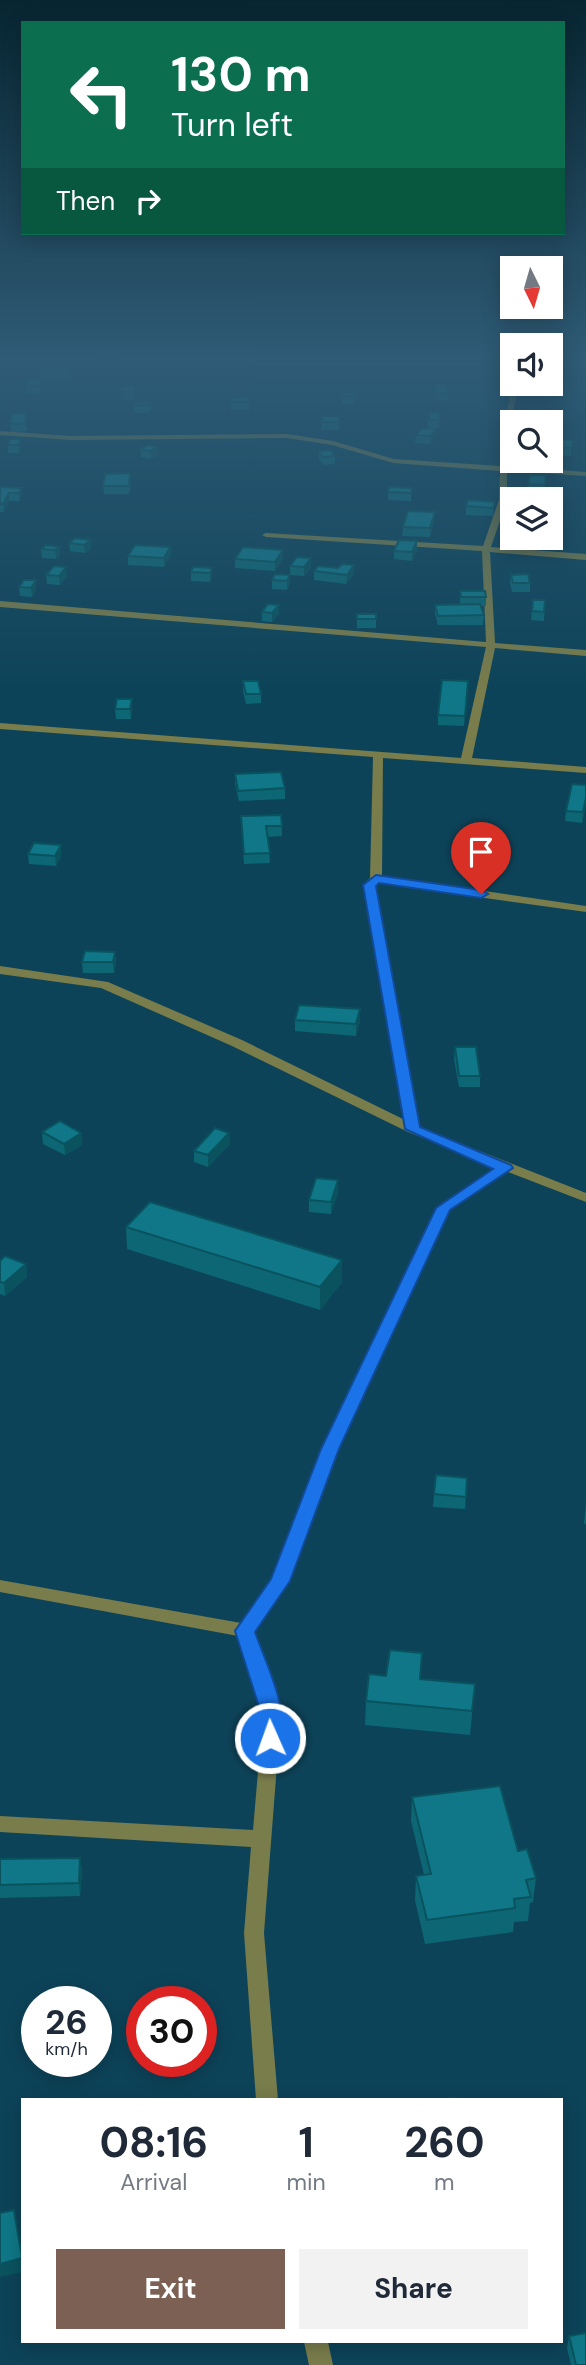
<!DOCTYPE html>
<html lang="en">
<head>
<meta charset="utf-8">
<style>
	:root { --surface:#fff; --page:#f2f2f3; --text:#1f2937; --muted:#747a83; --accent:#7d6054 }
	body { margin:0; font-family:"DM Sans",sans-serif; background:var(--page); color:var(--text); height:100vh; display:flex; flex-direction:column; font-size:26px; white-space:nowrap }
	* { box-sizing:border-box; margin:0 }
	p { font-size:23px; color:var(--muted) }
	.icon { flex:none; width:38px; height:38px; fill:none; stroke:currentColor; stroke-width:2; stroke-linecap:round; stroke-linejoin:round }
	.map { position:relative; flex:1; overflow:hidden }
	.panel { position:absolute; left:21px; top:2098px; width:542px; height:245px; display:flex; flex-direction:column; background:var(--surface); border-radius:0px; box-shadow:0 4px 18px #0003 }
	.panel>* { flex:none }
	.guide { position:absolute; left:21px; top:21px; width:544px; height:214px; border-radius:0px; box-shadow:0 4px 18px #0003; background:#0b6e4f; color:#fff; overflow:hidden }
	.needle { width:46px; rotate:175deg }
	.fabs { position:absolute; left:500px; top:256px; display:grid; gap:14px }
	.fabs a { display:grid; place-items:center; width:63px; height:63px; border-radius:0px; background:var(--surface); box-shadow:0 4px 18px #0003; font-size:35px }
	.speed { position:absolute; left:21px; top:1986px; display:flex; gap:14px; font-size:35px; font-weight:700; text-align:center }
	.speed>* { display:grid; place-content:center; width:91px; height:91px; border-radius:50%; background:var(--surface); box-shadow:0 4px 18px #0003; line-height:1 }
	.speed small { font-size:18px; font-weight:400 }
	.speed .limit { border:10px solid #d22; background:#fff; color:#111 }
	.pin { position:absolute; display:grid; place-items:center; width:60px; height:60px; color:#fff; margin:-72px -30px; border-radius:50% 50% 50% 0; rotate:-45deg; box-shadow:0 0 7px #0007 }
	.pin .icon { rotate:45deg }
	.me { position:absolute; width:77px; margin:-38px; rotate:358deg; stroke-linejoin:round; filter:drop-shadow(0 0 5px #0008) }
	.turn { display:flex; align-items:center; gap:24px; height:147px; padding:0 35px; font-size:32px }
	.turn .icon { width:91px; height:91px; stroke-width:2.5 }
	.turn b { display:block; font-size:49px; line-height:60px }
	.then { display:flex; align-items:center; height:66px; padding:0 35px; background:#0003; gap:14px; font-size:26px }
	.eta { display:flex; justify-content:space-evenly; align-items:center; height:119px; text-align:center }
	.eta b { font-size:42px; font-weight:700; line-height:49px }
	.primary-button { display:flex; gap:14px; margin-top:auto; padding:14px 35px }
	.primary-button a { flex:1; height:80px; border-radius:0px; background:var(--accent); color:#fff; font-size:28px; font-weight:700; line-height:80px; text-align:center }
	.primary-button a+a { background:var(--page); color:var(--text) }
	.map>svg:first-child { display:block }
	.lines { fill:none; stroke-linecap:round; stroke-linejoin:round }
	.minor { fill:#797c4b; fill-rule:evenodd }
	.wall { fill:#0d6674 }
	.shaded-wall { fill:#0a535e }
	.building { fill:#0f7787; stroke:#0a535e; stroke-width:2 }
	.route { fill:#1a73e8; stroke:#114b97; stroke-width:2 }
</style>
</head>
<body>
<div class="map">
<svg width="586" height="2365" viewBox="0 0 586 2365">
	<rect width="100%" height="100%" fill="#0d4359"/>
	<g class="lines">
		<g class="minor">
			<polygon points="513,381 518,383 508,446 507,466 586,472 586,476 507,471 507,500 491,547 586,554 586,560 490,552 495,643 586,650 586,656 495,648 472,758 586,767 586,773 383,758 382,876 586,906 586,912 378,883 375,886 419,1127 586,1193 586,1202 508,1172 450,1209 338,1449 289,1581 254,1632 281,1713 264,1933 278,2100 256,2100 244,1933 251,1847 0,1832 0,1816 253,1830 263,1713 238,1636 0,1592 0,1580 241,1623 272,1579 322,1449 437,1207 497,1167 408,1132 232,1046 101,988 0,974 0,966 108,982 242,1040 405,1120 363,885 370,878 373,757 0,729 0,723 461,758 486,647 0,607 0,601 486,642 482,551 266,537 262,535 266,533 483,546 499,500 500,471 393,463 332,445 287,438 70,440 0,435 0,431 70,436 287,434 333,441 394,459 500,466 500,446"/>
			<polygon points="304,2342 328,2342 333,2365 309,2365"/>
		</g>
	</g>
	<g class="wall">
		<rect x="103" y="357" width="11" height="7"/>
		<polygon points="572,357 583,357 584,359 584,367 573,367 571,363"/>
		<polygon points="68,368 67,380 43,380 43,387 40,394 26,394 25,386 42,379 41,372"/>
		<polygon points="434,384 449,393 448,400 437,400 434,392"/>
		<polygon points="120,386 135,386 135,400 121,400"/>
		<polygon points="355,393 355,401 353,404 342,404 342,396"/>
		<polygon points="230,398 249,402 249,410 231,410"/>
		<polygon points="134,402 151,402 151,409 149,413 134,413"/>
		<polygon points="26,413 27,431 11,432 10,424"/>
		<polygon points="440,413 439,428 428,428 428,420"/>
		<polygon points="322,416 339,416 339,430 321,430"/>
		<polygon points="436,429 435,437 430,444 415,443 416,435"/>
		<polygon points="10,439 21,447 19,453 8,453 8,445"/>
		<polygon points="573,440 571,456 555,455 556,447"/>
		<polygon points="158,447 158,456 150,459 141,457 140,449"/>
		<polygon points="319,451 335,456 335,464 323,465 319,459"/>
		<polygon points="530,475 546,475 545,493 528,492"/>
		<polygon points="131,482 129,494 104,494 103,486"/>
		<polygon points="0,487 22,488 22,496 19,501 9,501 4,512 0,512"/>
		<polygon points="412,488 411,501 388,500 388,492"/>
		<polygon points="495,502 493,516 466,515 466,506"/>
		<polygon points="435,512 434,521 430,537 402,536 403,527"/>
		<polygon points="91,540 91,549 85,553 70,551 69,543"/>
		<polygon points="417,541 417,550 412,561 394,559 394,551"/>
		<polygon points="60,547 60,555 56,559 42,558 41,549"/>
		<polygon points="170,547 171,555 164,567 128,565 128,556"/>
		<polygon points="311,558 311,567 304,576 290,575 290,584 287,590 272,589 272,580 290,575 290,566"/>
		<polygon points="235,559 283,559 275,571 235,568"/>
		<polygon points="212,568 212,577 210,582 191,581 191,572"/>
		<polygon points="314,571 354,574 346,584 314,580"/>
		<polygon points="46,575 67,576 60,585 47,584"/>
		<polygon points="511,575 530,583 530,592 512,592 510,583"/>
		<polygon points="24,580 36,589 32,597 20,596 19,587"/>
		<polygon points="460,591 486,597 486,606 481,606 484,615 483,625 438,625 435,614 435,605 460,604"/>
		<polygon points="533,600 545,600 544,621 531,620"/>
		<polygon points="279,605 279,614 272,622 262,621 262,612"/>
		<rect x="357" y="614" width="19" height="14"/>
		<polygon points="243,681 261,694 261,703 246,704 243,691"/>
		<polygon points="468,681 464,726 438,725 438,715"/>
		<polygon points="132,699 132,708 131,719 116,719 115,709"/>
		<polygon points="235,774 285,788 285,799 239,801 235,784"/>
		<polygon points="586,785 586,804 582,823 565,821 566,811"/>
		<polygon points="281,815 282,836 268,837 270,863 244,864 241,816"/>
		<polygon points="61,845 61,856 56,866 29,864 28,854"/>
		<polygon points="115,952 116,963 114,973 83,973 82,962"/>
		<polygon points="295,1020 360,1021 356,1036 295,1031"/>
		<polygon points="455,1047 480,1076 480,1087 459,1087 454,1059"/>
		<polygon points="42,1132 81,1133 82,1145 65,1155 43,1144"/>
		<polygon points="229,1133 230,1144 208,1167 194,1162 194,1151"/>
		<polygon points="338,1180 338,1192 331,1214 309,1212 309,1200"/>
		<polygon points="126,1227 342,1260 342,1282 320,1310 127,1249"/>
		<polygon points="0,1261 26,1264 27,1277 5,1296 0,1294"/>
		<polygon points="467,1478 465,1509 433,1507 434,1494"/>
		<polygon points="586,1502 586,1524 584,1524"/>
		<polygon points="421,1679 475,1684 470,1735 365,1725 366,1701"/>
		<polygon points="412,1797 518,1851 536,1878 533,1902 530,1903 528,1921 514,1922 513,1932 425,1944 415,1900 416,1876 424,1875 411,1821"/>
		<polygon points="80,1858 82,1871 80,1896 0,1898 0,1859"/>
		<polygon points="569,2336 586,2365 571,2365 567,2348"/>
	</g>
	<g class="shaded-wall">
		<polygon points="43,379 43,387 40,394 40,386"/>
		<polygon points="436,429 435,437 430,444 430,436"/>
		<polygon points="21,439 21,447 19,453 19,445"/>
		<polygon points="158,447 158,456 150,459 150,451"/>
		<polygon points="22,488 22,496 19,501 19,493"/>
		<polygon points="9,493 9,501 4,512 3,504"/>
		<polygon points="435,512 434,521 430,537 430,528"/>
		<polygon points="91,540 91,549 85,553 84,545"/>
		<polygon points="417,541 417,550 412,561 412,552"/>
		<polygon points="60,547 60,555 56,559 55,550"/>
		<polygon points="170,547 171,555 164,567 164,558"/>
		<polygon points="283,550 283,559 275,571 275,562"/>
		<polygon points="311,558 311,567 304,576 304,567"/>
		<polygon points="354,565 354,574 346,584 347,575"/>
		<polygon points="66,567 67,576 60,585 59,576"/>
		<polygon points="212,568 212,577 210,582 210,573"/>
		<polygon points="290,575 290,584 287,590 287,581"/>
		<polygon points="36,580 36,589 32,597 31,588"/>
		<polygon points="279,605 279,614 272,622 272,613"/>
		<polygon points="132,699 132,708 131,719 130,709"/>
		<polygon points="586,798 586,804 582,823 583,812"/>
		<polygon points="61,845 61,856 56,866 55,856"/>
		<polygon points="115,952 116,963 114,973 113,962"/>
		<polygon points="360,1009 360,1021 356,1036 356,1024"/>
		<polygon points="81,1133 82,1145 65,1155 64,1144"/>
		<polygon points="229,1133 230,1144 208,1167 208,1155"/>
		<polygon points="338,1180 338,1192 331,1214 331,1202"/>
		<polygon points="342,1260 342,1282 320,1310 320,1287"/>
		<polygon points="26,1264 27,1277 5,1296 4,1283"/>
		<polygon points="80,1858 82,1871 80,1896 79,1883"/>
		<polygon points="22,2258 23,2272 0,2277 0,2264"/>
	</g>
	<g class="building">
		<polygon points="572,357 583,357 584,359 573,360"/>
		<polygon points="42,368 68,368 67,372 41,372"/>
		<polygon points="29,379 43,379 40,386 25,386"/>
		<polygon points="434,384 445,384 449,393 437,393"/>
		<rect x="120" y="386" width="15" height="6"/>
		<polygon points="344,392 355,393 353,397 342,396"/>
		<polygon points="248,397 249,402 231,402 230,398"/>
		<polygon points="134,402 151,402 149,405 134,405"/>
		<polygon points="26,413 26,423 10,424 11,414"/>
		<polygon points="430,413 440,413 439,420 428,420"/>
		<polygon points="322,416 339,416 339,422 321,422"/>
		<polygon points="422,428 436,429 430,436 416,435"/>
		<polygon points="10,439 21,439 19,445 8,445"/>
		<polygon points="557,439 573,440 572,448 556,447"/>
		<polygon points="148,445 158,447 150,451 140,449"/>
		<polygon points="331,450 335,456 323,457 319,451"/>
		<polygon points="130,473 129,486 103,486 105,474"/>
		<polygon points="530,475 546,475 545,485 528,484"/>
		<polygon points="0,487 22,488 19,493 9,493 3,504 0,504"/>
		<polygon points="389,487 412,488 411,493 388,492"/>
		<polygon points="468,500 495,502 493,508 466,506"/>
		<polygon points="408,511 435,512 430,528 403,527"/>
		<polygon points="75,538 91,540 84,545 69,543"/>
		<polygon points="399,540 417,541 412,552 394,551"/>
		<polygon points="46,545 60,547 55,550 41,549"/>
		<polygon points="135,545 170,547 164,558 128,556"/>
		<polygon points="243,547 283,550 275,562 235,559"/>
		<polygon points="297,557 311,558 304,567 290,566"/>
		<polygon points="342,564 354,565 347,575 314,571 318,566 338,568"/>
		<polygon points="54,566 66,567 59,576 46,575"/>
		<polygon points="193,567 212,568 210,573 191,572"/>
		<polygon points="275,574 290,575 287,581 272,580"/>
		<polygon points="528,574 530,583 513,583 511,575"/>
		<polygon points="24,580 36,580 31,588 19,587"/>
		<polygon points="460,591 485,591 486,597 461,597"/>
		<polygon points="533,600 545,600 544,612 532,611"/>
		<polygon points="268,604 279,605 272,613 262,612"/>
		<polygon points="480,604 484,615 438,616 435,605"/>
		<rect x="357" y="614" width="19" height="5"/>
		<polygon points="442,680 468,681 465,716 438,715"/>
		<polygon points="243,681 258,681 261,694 246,694"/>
		<polygon points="117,699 132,699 130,709 115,709"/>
		<polygon points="281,772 285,788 238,791 235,774"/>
		<polygon points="572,784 586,785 586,798 583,812 566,811"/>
		<polygon points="281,815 282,826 266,826 270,853 244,854 241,816"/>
		<polygon points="34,843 61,845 55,856 28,854"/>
		<polygon points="85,951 115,952 113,962 82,962"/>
		<polygon points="299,1005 360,1009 356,1024 295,1020"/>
		<polygon points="455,1047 476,1047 480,1076 459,1076"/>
		<polygon points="60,1121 81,1133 64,1144 42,1132"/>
		<polygon points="215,1128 229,1133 208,1155 194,1151"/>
		<polygon points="316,1178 338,1180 331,1202 309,1200"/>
		<polygon points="150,1202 342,1260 320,1287 126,1227"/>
		<polygon points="5,1256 26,1264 4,1283 0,1282 0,1261"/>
		<polygon points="436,1475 467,1478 466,1497 434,1494"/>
		<polygon points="390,1650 422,1653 420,1679 475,1684 472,1711 366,1701 369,1674 386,1676"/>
		<polygon points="500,1786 518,1851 527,1849 536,1878 526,1880 531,1897 514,1899 515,1908 427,1920 416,1876 431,1874 412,1797"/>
		<polygon points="80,1858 79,1883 0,1885 0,1859"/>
		<polygon points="450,2098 473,2100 450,2100"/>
		<polygon points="14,2210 22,2258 0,2264 0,2213"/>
		<polygon points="586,2333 586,2365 576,2365 569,2336"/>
	</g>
	<linearGradient id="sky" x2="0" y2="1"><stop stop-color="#072531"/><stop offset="0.52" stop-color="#2f5b76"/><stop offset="1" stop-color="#2f5b76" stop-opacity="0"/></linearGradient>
	<rect width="586" height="688" fill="url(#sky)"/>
	<path class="route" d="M 376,875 L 481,890 L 488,894 L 481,898 L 379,883 L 376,886 L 420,1127 L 511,1165 L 513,1168 L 450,1210 L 339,1449 L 290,1581 L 255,1632 C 265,1661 293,1716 278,1744 L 270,1747 L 262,1744 L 259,1738 L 261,1713 L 235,1631 L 271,1579 L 321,1449 L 436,1208 L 493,1169 L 405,1129 L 363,885 Z"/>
</svg>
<div class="fabs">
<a><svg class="needle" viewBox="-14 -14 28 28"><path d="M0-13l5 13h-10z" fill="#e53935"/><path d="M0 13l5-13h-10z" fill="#747a83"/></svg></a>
<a><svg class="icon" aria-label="sound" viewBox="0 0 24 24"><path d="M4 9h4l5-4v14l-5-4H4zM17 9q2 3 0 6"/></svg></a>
<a><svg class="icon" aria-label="search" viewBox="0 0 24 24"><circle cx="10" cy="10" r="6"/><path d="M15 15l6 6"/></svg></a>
<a><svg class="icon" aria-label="layers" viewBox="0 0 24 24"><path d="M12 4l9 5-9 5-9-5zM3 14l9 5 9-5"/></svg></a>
</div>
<div class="speed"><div>26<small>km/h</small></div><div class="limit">30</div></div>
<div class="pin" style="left:481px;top:894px;background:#d93025"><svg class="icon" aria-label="arrive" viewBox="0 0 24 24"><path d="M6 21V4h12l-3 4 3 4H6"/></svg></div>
<svg class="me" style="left:270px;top:1738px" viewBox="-20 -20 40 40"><circle r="17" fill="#1a73e8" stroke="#fff" stroke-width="3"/><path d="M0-11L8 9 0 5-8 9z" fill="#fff"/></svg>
<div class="guide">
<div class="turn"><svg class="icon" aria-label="left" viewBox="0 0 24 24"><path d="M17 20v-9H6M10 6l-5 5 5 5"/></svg><div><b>130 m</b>Turn left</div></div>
<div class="then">Then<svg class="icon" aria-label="right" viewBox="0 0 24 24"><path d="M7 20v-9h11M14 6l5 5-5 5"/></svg></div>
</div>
<section class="panel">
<div class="eta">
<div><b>08:16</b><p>Arrival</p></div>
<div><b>1</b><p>min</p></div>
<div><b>260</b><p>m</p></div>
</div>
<div class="primary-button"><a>Exit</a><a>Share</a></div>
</section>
</div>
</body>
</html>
